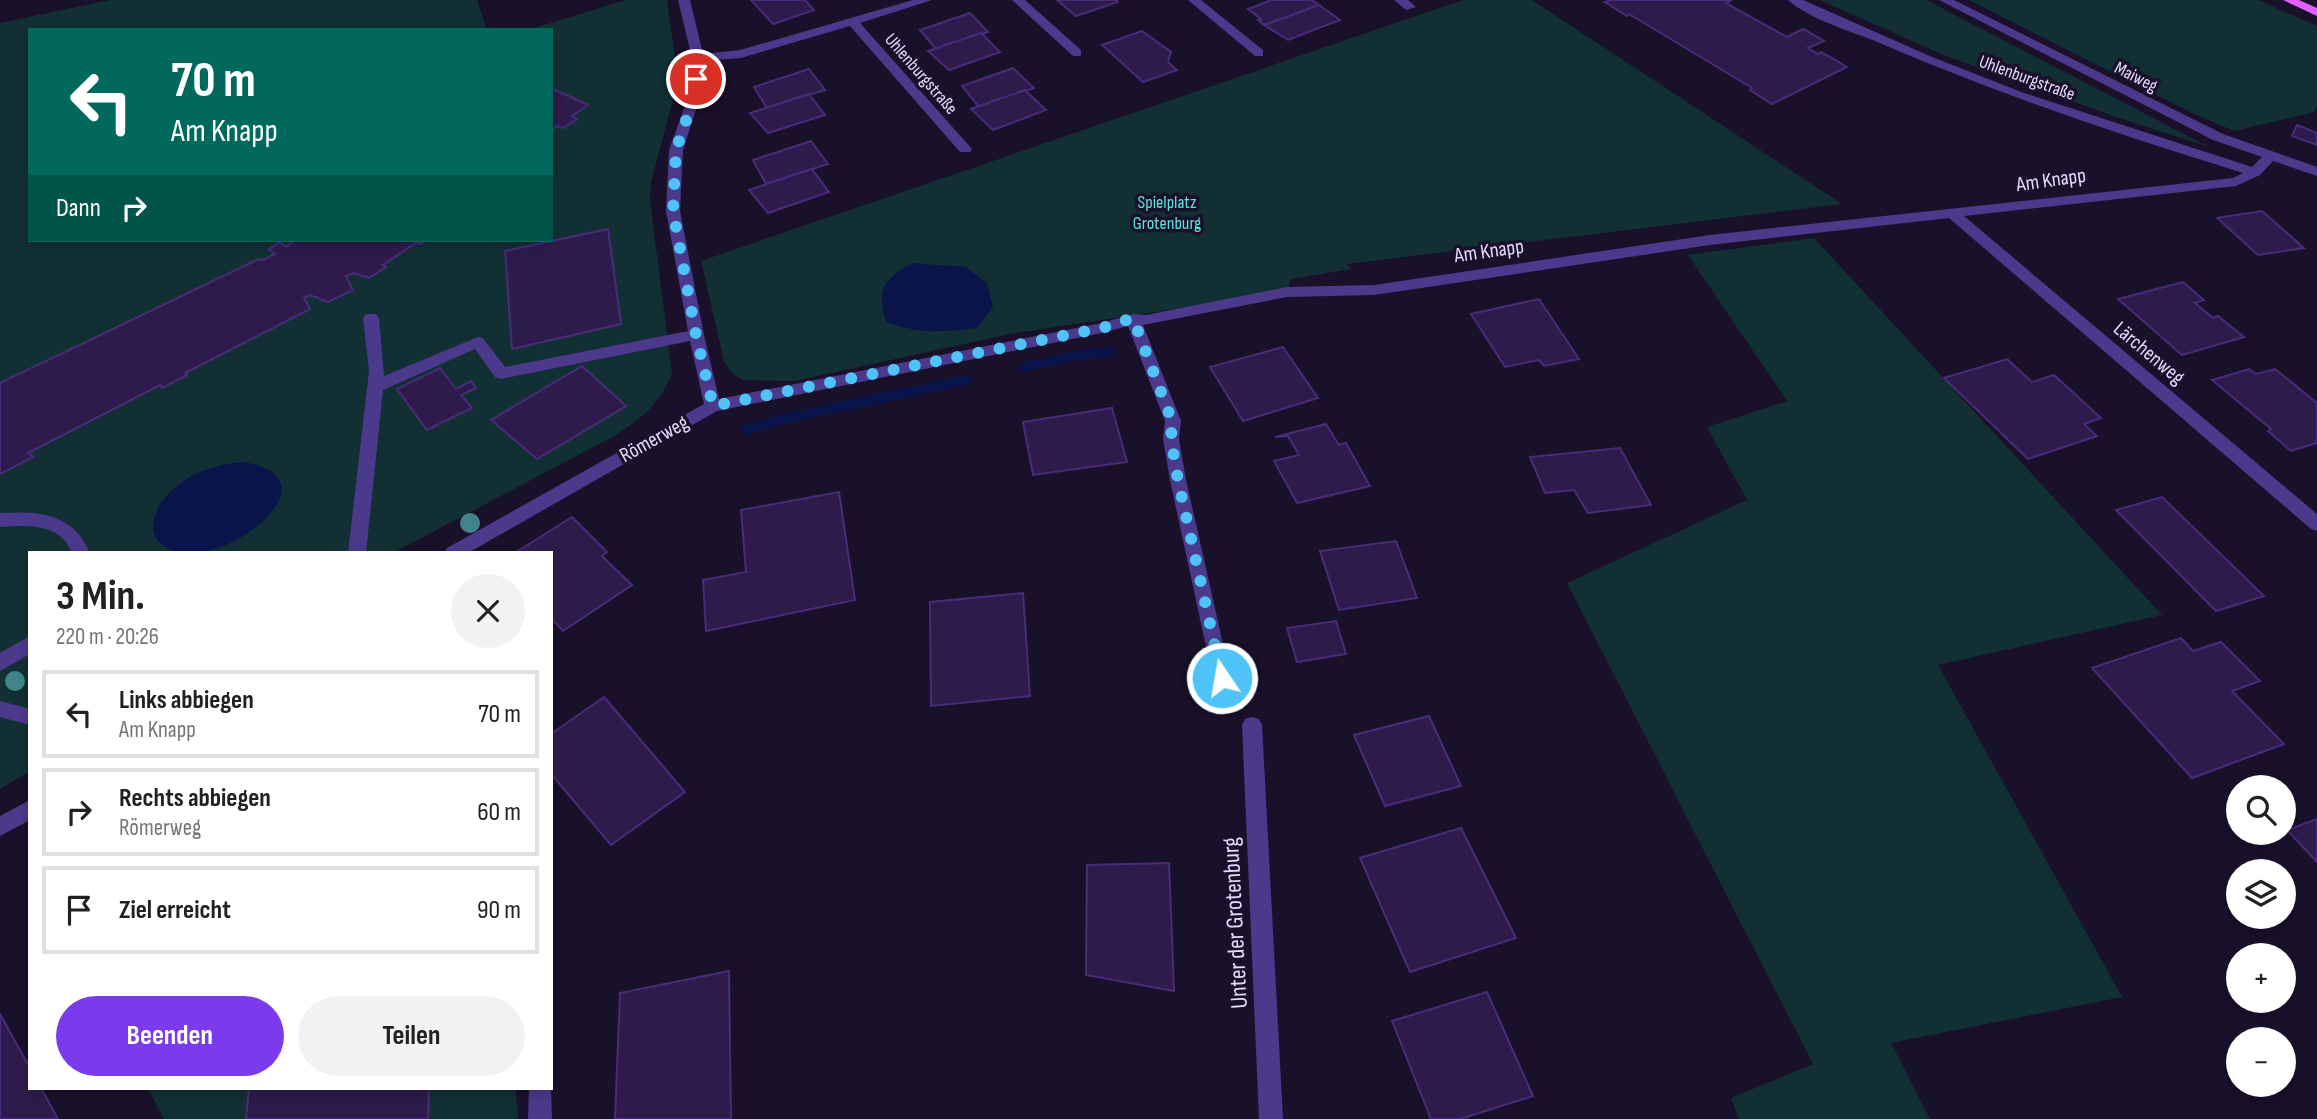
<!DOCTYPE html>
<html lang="de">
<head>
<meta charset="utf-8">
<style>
	:root { --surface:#fff; --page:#f2f2f2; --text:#202124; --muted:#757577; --line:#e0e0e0; --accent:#7c3aed }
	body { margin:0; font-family:"Sofia Sans Condensed",sans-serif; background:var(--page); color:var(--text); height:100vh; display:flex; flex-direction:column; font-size:26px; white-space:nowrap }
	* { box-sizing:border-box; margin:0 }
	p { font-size:23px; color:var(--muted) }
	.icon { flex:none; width:38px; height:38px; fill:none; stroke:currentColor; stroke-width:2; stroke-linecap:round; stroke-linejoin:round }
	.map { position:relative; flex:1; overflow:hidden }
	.sheet { position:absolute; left:28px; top:551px; width:525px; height:539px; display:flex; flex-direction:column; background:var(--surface); border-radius:0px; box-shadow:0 4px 10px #0003 }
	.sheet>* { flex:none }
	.banner { position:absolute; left:28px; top:28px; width:525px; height:214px; border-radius:0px; box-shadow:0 4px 10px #0003; background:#00695c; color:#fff; overflow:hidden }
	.tools { position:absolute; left:2226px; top:775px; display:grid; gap:14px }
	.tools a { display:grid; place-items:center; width:70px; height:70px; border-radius:50%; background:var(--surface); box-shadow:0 4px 10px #0003; font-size:35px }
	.pin { position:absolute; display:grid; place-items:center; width:60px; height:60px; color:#fff; margin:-30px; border:4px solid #fff; border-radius:50%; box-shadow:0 2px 7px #0007 }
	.me { position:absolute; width:77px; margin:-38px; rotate:348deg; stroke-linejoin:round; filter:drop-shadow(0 0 5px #0008) }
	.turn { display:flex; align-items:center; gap:24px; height:147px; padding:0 28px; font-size:32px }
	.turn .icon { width:91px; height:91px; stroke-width:2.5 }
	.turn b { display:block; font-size:49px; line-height:60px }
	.then { display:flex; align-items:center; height:66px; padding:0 28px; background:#0003; gap:14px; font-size:26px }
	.round { display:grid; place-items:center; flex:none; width:74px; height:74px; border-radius:37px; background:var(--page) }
	.headline { display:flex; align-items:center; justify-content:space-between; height:119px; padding:0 28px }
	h1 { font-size:42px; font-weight:700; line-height:52px }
	.action { display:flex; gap:14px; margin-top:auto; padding:14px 28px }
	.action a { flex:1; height:80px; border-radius:42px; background:var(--accent); color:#fff; font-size:28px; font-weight:700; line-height:80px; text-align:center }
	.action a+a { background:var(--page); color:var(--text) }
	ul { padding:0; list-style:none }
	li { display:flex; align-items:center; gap:21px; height:88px; margin:0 14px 10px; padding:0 14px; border:4px solid var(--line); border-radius:0px }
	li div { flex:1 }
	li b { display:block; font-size:26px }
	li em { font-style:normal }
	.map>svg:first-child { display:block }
	.green { fill:#123034 }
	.water { fill:#09154a }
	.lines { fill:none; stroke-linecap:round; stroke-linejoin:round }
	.stream { fill:#09154a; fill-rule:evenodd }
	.building { fill:#2e1b4c; stroke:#492c79; stroke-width:2 }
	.minor { fill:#4b398b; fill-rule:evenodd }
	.major { fill:#e060ff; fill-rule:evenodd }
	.tree { fill:#40858b }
	.route { stroke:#4fc3f7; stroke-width:12; stroke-dasharray:0 21.6 }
	.labels { text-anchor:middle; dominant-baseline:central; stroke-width:7; stroke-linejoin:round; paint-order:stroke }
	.far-street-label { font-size:18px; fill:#e4d9ff; stroke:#19102a }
	.far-park-label { font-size:18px; fill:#5fe4db; stroke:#19102a }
	.street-label { font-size:21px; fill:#e4d9ff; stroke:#19102a }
	.near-street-label { font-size:24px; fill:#e4d9ff; stroke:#19102a }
</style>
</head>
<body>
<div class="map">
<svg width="2317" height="1119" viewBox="0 0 2317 1119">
	<rect width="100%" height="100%" fill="#19102a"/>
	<g class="green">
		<path d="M 110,0 L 477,0 L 487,30 L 30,30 L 30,240 L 551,240 L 551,30 L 527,30 L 626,0 L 667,0 L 678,81 L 651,182 L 650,201 L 672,373 C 659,405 644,416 616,435 L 393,553 L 30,553 L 30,771 L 0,789 L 0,23 Z"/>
		<polygon points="1463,0 1532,0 1842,204 1346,264 1352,269 1291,279 1287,292 1010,334 795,381 742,380 730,371 724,361 701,261"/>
		<polygon points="1820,0 1926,0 2209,147 2122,119 1946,56"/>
		<polygon points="1969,0 2258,0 2317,26 2317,106 2314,112 2234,131 2192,113"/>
		<polygon points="1814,238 2162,615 1938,665 2122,997 1891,1043 1930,1119 1739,1119 1731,1098 1813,1064 1567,583 1747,500 1707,427 1787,401 1688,255"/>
		<polygon points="148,1089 516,1089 518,1119 164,1119"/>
	</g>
	<g class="water">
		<path d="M 912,263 L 966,267 L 987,283 L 993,307 L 977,328 C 940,332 923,335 886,322 C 877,288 883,280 912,263 Z"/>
		<path d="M 243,462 C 330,475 250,547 201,552 C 141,559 141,511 182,482 C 200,469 221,464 243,462 Z"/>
	</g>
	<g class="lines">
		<g class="stream">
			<polygon points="1110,347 1115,349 1117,352 1115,355 1084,359 1024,372 1017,367 1024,362 1084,349"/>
			<polygon points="965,375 970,376 972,380 970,384 783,424 747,435 740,430 742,426 782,414"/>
		</g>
	</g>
	<g class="building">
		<polygon points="751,0 805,0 814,10 773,24"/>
		<polygon points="1057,0 1117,0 1118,2 1076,16"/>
		<polygon points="1272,0 1312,0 1319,5 1264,25 1258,20 1261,19 1248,9"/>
		<polygon points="1611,0 1732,0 1726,3 1787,37 1803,29 1824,41 1808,48 1818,54 1821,52 1847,67 1772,104 1750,90 1752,88 1629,14 1627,16 1605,2"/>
		<polygon points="1319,5 1340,20 1288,40 1264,25"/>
		<polygon points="970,13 988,32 936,49 920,30"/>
		<polygon points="1142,31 1171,52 1168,62 1177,70 1143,82 1102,45"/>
		<polygon points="981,33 1000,52 949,70 928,51"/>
		<polygon points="1013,68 1034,88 979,107 962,86"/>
		<polygon points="809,69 825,90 767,108 754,87"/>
		<polygon points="551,88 588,105 572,116 577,119 563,128 557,126 551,130"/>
		<polygon points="1025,90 1046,110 993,130 971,109"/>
		<polygon points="809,94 825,115 768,133 750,113"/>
		<polygon points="2297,125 2317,133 2317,145 2292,136"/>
		<polygon points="811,141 828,164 766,184 753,160"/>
		<polygon points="812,169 829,192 768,213 749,190"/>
		<polygon points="2262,211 2304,248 2258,255 2217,218"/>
		<polygon points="608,229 621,324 512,349 505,251"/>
		<polygon points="295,240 427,240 421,244 417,242 383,265 386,267 369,278 354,273 346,276 353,290 328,302 310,295 304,298 310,309 185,373 187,375 162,388 160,385 28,453 33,457 0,474 0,383 259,259 263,260 275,254 269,249 280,242 286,247"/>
		<polygon points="2183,282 2204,300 2195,303 2213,318 2218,316 2244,337 2182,355 2118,299"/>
		<polygon points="1539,299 1579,359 1544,366 1539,360 1505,367 1471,314"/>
		<polygon points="1283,347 1318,398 1243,421 1210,367"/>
		<polygon points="2007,359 2032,382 2054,375 2101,418 2084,424 2097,436 2028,459 1944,378"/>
		<polygon points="582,366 626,406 537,459 491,420"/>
		<polygon points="440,368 456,389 471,381 476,388 461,395 472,408 427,430 397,389"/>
		<polygon points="2249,369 2256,374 2275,369 2317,403 2317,443 2291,451 2268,431 2271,429 2212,380"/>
		<polygon points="1112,408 1127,462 1033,475 1023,422"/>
		<polygon points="1326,424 1339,445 1346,443 1370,486 1297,503 1274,461 1299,455 1288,436 1275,437"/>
		<polygon points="1620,448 1651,505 1588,513 1574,490 1545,493 1530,457"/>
		<polygon points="839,492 855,600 706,631 703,580 746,572 741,510"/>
		<polygon points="2162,497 2264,596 2216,611 2116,510"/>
		<polygon points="572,517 607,552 602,556 632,585 563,631 551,618 551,553 515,553"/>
		<polygon points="1396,541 1417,598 1339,610 1320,551"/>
		<polygon points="1023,593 1030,696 931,706 930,602"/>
		<polygon points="1336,621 1346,654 1297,662 1287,628"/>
		<polygon points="2181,638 2193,651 2221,642 2260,681 2232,691 2284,744 2192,778 2092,668"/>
		<polygon points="604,697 685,792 611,845 551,774 551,734"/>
		<polygon points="1429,716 1461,786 1385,806 1354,735"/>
		<polygon points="2317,819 2317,862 2287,830"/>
		<polygon points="1461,828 1516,938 1410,972 1360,858"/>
		<polygon points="1169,863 1174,991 1086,975 1087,865"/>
		<polygon points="729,971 731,1119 615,1119 620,993"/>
		<polygon points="1487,992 1533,1096 1460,1119 1431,1119 1392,1021"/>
		<polygon points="0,1014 30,1068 30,1088 41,1088 58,1119 0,1119"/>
		<polygon points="249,1088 429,1088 428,1119 246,1119"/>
	</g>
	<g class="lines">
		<g class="minor">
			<path d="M 678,0 L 690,0 L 703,54 L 740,50 L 913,0 L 932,0 L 860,23 L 972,149 L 970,152 L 960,152 L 850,26 L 741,58 L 704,61 L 699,100 L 683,150 L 680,211 L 704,335 L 719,399 L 1102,323 L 1133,314 L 1146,315 L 1287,287 L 1374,285 L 1710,235 L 2233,178 L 2243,173 C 2118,134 1995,93 1875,41 C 1850,31 1807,18 1788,0 L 1803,0 L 1932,57 L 2024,93 L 2252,167 L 2262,157 L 2213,140 L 1939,0 L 1954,0 L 2223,134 L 2317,167 L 2317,176 L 2273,161 L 2260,175 L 2236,186 L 1964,216 L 2317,514 L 2317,531 L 2311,529 L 1949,218 L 1710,245 L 1374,295 L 1287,297 L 1143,325 L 1181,421 L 1179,439 L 1186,480 L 1231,679 L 1229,685 L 1222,687 L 1215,685 L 1213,679 L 1170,480 L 1163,439 L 1165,421 L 1128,326 L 1102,333 L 717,411 L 468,553 L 444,553 L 447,548 L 704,404 L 690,341 L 501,379 L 495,377 L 475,349 L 383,390 L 366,553 L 348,553 L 369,371 L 363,318 L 366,314 L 376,314 L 379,318 L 384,376 L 478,337 L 483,338 L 505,367 L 688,331 L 666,211 L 669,150 L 687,100 L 692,58 Z"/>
			<polygon points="1012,0 1025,0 1081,50 1081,56 1073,56"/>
			<polygon points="1188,0 1201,0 1263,50 1263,56 1255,56"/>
			<polygon points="1394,0 1408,0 1416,7 1406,10"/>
			<path d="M 0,513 C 39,511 73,513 90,553 L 72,553 C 61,523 27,525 0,527 Z"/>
			<polygon points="30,636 30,654 0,671 0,653"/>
			<polygon points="0,701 30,709 30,725 0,717"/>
			<polygon points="1252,717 1259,719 1262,725 1283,1119 1259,1119 1242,725 1245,719"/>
			<polygon points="30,800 30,820 0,836 0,816"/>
			<polygon points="529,1088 551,1088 552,1119 528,1119"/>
		</g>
		<polygon class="major" points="2283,0 2299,0 2317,8 2317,16"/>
	</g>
	<g class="tree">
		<circle cx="470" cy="523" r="10"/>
		<circle cx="15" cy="681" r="10"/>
	</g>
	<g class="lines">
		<polyline class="route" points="696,79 693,100 676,150 673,211 696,335 713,406 1102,328 1133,318 1172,421 1171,439 1178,480 1222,678"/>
	</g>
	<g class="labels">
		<g class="far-street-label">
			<text transform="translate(921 74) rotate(49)">Uhlenburgstraße</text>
			<text transform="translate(2136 77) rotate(27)">Maiweg</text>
			<text transform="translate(2027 78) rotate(20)">Uhlenburgstraße</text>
		</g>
		<g class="far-park-label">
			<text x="1167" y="202">Spielplatz<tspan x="1167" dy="21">Grotenburg</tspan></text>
		</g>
		<g class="street-label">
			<text transform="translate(2051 180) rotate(-8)">Am Knapp</text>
			<text transform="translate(1489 251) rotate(-8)">Am Knapp</text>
			<text transform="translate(2149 353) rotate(40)">Lärchenweg</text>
			<text transform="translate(654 439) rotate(-29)">Römerweg</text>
		</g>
		<g class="near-street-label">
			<text transform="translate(1235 923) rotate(-93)">Unter der Grotenburg</text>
		</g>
	</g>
</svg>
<div class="tools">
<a><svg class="icon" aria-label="search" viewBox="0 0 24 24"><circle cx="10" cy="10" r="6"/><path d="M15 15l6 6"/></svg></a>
<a><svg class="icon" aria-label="layers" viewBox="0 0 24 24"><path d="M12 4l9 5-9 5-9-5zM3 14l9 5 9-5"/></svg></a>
<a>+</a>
<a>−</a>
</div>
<div class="pin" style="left:696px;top:79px;background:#d93025"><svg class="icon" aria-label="arrive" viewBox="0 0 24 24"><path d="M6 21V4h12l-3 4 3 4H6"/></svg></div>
<svg class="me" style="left:1222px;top:678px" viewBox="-20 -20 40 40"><circle r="17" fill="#4fc3f7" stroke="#fff" stroke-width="3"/><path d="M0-11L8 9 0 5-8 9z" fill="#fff"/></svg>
<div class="banner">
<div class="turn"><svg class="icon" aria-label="left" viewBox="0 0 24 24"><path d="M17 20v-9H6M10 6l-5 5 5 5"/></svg><div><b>70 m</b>Am Knapp</div></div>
<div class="then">Dann<svg class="icon" aria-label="right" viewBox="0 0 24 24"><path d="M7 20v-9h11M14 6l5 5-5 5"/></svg></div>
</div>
<section class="sheet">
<div class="headline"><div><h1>3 Min.</h1><p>220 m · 20:26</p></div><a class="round"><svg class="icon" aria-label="close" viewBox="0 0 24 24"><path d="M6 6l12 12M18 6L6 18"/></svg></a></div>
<ul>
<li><svg class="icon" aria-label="left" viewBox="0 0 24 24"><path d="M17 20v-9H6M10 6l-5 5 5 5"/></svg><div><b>Links abbiegen</b><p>Am Knapp</p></div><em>70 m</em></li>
<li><svg class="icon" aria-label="right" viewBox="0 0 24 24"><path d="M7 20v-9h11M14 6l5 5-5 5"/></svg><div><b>Rechts abbiegen</b><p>Römerweg</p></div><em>60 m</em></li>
<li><svg class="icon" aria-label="arrive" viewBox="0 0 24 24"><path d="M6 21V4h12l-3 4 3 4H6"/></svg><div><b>Ziel erreicht</b></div><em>90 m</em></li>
</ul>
<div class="action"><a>Beenden</a><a>Teilen</a></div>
</section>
</div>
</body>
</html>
